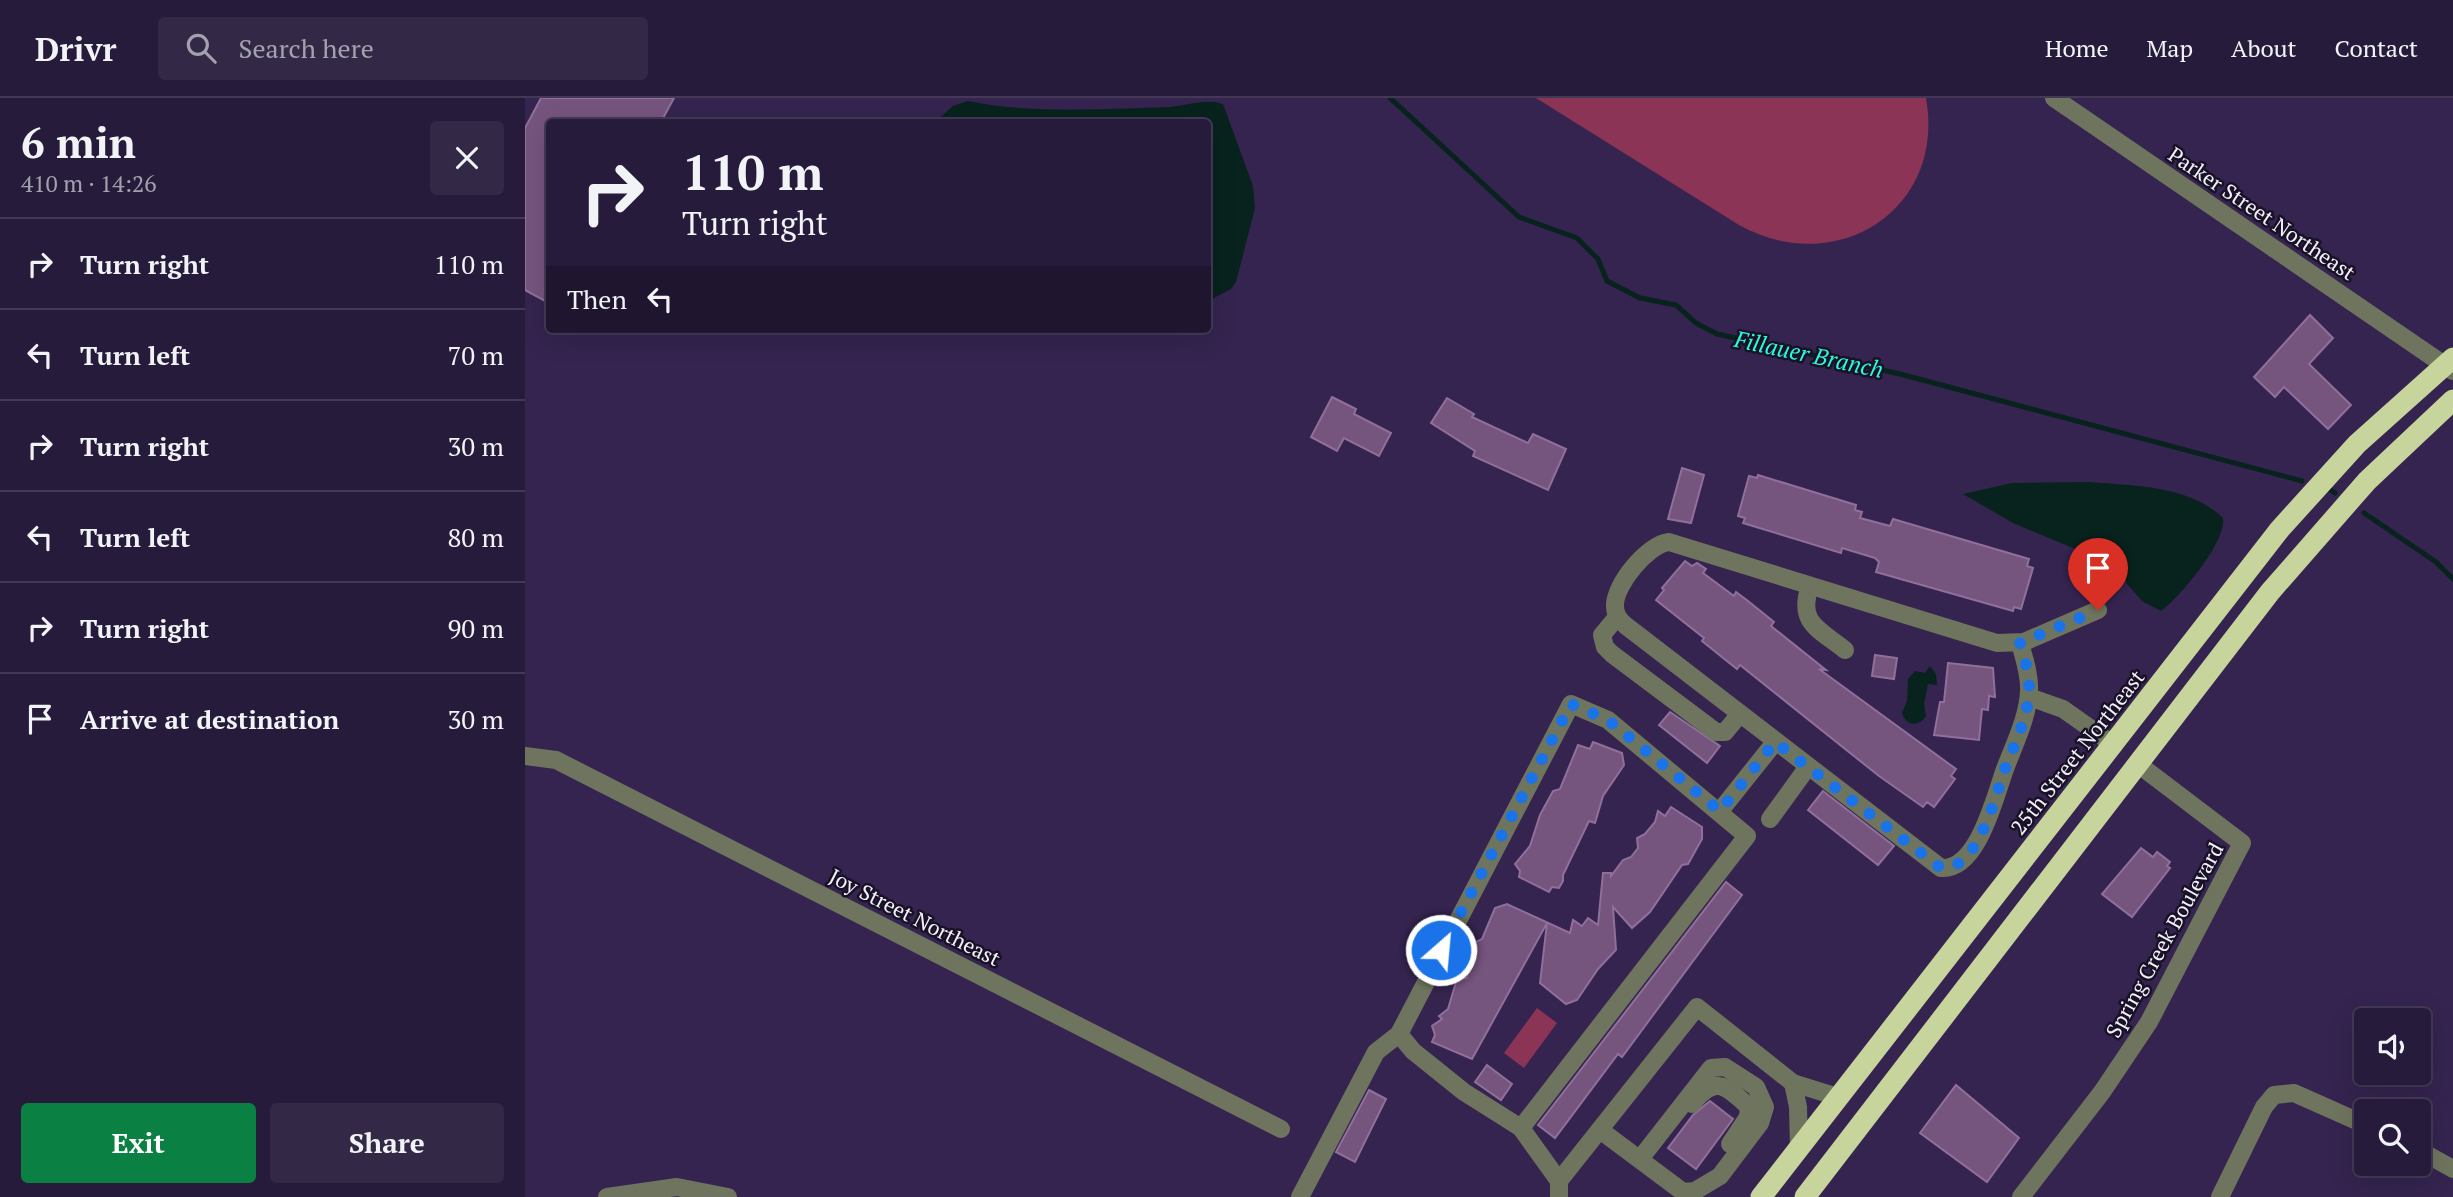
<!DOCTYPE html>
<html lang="en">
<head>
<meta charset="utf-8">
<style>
	:root { --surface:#271b3b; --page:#332846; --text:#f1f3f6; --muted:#a4a1af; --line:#433955; --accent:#0b8043 }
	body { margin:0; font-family:"PT Serif",serif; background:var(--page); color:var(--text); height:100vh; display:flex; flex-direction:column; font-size:26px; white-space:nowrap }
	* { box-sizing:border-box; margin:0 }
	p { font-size:23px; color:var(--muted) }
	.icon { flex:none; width:38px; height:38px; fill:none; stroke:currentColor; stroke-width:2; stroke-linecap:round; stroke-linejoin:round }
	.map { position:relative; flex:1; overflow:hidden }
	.side { display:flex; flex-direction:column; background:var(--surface); width:525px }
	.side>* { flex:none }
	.guide { position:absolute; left:21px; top:21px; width:665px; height:214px; border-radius:7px; box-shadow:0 7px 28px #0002,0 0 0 2px var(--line); background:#271b3b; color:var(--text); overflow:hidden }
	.tools { position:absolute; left:1829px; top:910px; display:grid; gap:14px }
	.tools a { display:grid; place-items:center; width:77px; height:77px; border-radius:7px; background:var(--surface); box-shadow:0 7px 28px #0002,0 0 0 2px var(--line); font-size:35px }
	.pin { position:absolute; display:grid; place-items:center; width:60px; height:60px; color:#fff; margin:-72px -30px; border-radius:50% 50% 50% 0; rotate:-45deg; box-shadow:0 0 7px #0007 }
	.pin .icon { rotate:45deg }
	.me { position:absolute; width:77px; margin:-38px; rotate:27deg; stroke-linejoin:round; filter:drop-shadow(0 0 5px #0008) }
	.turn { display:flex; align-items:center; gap:24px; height:147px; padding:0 21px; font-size:32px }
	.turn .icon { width:91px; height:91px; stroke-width:2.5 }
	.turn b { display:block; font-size:49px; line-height:60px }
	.then { display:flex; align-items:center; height:66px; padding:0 21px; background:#0003; gap:14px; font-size:26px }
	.round { display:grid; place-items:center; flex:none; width:74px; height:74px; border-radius:7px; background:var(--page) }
	.head { display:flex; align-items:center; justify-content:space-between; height:119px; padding:0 21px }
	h1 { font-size:42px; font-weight:800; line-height:52px }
	.button { display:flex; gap:14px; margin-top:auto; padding:14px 21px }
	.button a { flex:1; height:80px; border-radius:7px; background:var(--accent); color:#fff; font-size:28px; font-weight:800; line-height:80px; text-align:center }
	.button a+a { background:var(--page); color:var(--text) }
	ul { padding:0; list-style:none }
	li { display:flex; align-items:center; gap:21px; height:91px; padding:0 21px; border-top:2px solid var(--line) }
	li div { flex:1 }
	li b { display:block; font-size:26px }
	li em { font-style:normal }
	header { display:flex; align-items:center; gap:42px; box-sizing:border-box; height:98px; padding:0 35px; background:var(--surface); border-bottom:2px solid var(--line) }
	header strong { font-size:33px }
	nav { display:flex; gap:38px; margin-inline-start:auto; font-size:24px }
	.search { width:490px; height:63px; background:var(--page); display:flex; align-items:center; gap:18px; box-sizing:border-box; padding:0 24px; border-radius:7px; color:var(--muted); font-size:26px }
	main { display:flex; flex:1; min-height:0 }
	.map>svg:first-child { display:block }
	.green { fill:#8b3456 }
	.water { fill:#08221d }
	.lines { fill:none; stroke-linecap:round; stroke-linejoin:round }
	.stream { stroke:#08221d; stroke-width:5 }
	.building { fill:#75547e; stroke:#916f9b; stroke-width:2 }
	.minor { stroke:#6e745d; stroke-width:18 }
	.highway { stroke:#c7d49b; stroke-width:21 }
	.route { stroke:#1a73e8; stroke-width:12; stroke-dasharray:0 21.6 }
	.labels { text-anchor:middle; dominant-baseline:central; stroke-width:5; stroke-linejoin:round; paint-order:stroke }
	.street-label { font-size:21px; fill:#f3f0fb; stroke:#191226 }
	.water-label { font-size:23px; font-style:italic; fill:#27fbdc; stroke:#191226 }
</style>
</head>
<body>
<header>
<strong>Drivr</strong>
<div class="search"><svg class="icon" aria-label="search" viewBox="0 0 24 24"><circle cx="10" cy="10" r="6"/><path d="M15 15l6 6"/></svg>Search here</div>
<nav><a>Home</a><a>Map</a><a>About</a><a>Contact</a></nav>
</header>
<main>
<section class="side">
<div class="head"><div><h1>6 min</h1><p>410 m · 14:26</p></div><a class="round"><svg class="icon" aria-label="close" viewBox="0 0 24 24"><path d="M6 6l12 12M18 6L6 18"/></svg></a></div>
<ul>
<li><svg class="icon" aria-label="right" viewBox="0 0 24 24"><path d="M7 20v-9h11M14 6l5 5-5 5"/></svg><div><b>Turn right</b></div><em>110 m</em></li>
<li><svg class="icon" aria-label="left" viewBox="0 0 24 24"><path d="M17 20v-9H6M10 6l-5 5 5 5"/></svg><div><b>Turn left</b></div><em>70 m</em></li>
<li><svg class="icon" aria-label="right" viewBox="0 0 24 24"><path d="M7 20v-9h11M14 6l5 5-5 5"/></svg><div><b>Turn right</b></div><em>30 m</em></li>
<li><svg class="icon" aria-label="left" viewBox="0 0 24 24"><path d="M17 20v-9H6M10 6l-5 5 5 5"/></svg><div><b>Turn left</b></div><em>80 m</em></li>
<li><svg class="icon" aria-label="right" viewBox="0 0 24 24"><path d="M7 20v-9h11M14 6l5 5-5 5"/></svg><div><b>Turn right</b></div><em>90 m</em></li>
<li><svg class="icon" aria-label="arrive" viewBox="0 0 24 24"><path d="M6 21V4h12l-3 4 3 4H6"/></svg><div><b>Arrive at destination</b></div><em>30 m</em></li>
</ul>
<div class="button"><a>Exit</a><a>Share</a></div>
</section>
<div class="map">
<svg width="1928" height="1099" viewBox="0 0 1928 1099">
	<rect width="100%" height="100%" fill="#34244f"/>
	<g class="green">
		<path d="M 1011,0 L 1401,0 C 1421,112 1311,181 1214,127 Z"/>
		<polygon points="1012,910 1032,925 999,970 979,955"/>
	</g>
	<g class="water">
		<path d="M 443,3 C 503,16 582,11 644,9 C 661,8 682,0 698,6 L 728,88 L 730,110 L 711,184 L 706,191 L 683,203 L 682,24 L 410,24 L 428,8 Z"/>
		<path d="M 1565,384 C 1609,388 1664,387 1698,420 C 1702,443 1655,499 1636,513 L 1617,503 L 1602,486 L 1598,475 L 1582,464 L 1488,425 L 1438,396 L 1487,385 Z"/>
		<path d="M 1405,568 L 1411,576 L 1412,587 L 1403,586 L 1399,606 L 1401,618 C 1394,629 1381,628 1377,615 L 1382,603 L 1383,581 L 1390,573 L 1400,575 Z"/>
	</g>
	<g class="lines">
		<g class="stream">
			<polyline points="865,0 994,119 1052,140 1073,161 1082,183 1115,200 1151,207 1171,225 1192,236 1375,276 1777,383"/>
			<polyline points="1804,391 1810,395"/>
			<polyline points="1839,415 1911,464 1928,481"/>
		</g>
	</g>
	<g class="building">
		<polygon points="16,0 149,0 136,24 24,24 24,205 0,192 0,30"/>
		<polygon points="1785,217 1808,240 1784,266 1826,307 1803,331 1759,289 1750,299 1729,279"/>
		<polygon points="807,299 831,311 829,316 866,335 854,358 819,340 812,353 786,339"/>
		<polygon points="922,300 949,316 947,319 1003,345 1008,336 1041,351 1023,392 948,358 950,353 906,325"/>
		<polygon points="1157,370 1179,377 1166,425 1143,421"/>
		<polygon points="1233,377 1331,407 1330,412 1337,414 1335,420 1365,428 1368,421 1504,461 1502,468 1508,470 1496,511 1489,509 1488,513 1351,474 1354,464 1350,460 1317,450 1316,455 1218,425 1220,420 1213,418 1224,378 1232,380"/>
		<polygon points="1160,463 1167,468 1172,465 1181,471 1178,475 1209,498 1211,494 1223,503 1249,524 1246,528 1301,572 1294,571 1431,671 1426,678 1430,681 1409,709 1402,704 1398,709 1354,678 1215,567 1212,571 1177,543 1179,540 1131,502 1139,492 1137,490"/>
		<polygon points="1350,557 1372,560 1369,581 1347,578"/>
		<polygon points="1423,565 1468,570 1470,599 1464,598 1463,612 1457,611 1454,642 1409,637 1415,604 1419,604"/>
		<polygon points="1145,614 1195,648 1182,665 1134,627"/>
		<polygon points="1068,644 1097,655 1099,667 1078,698 1070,725 1064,723 1038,777 1038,783 1034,790 1027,789 1024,794 994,779 995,773 990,766 1005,748 1015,717 1028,693 1035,691 1053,647 1065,651"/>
		<polygon points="1298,693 1369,748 1353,767 1283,712"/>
		<polygon points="1146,709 1177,729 1177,741 1163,766 1157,767 1125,814 1107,830 1088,809 1091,852 1073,871 1052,902 1041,906 1015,885 1022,825 947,961 907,944 910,937 907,928 917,921 914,918 923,911 932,881 942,880 944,860 952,853 951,844 957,841 970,810 982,806 1045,835 1048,822 1057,828 1063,820 1073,827 1078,775 1086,775 1086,778 1098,762 1106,759 1113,750 1112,740 1120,736 1130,724 1133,713 1140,718"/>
		<polygon points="1616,750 1628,759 1632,754 1645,764 1642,768 1645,770 1607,819 1577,796"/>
		<polygon points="1201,784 1217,797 1097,959 1093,956 1030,1040 1013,1027"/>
		<polygon points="962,967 987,986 976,1002 950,984"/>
		<polygon points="1431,987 1494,1040 1462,1084 1395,1035"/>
		<polygon points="844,992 861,1001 830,1064 811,1054"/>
		<polygon points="1185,1003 1208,1021 1171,1071 1143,1050 1168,1017"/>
	</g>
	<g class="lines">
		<g class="minor">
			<polyline points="1529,0 1928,273"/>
			<path d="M 1285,488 C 1272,525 1294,531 1320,552"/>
			<polyline points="1092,519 1077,537 1080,549 1087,556 1191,634 1200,634 1214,617"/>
			<path d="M 1495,545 C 1499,560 1505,577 1504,593 C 1503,619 1489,647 1480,671 C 1470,698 1453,773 1416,770 L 1100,527 C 1094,521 1090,517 1090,508 C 1089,487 1123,446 1144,444 L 1472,545 L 1499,544 L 1573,512"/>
			<polyline points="1504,599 1538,611 1589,647"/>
			<polyline points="0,658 31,662 756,1031"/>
			<polyline points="1195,713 1250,644"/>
			<polyline points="1245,721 1282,670"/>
			<polyline points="874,936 888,953 939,994 996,1030 1034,1083 1034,1099"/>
			<polyline points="1268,985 1273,1009 1274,1050"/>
			<path d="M 1167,1006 C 1191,976 1201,988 1224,1009 L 1223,1019 L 1205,1046"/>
			<polyline points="1075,1032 1158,1094 1170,1093 1195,1078 1235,1025 1240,1009 1231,989 1200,969 1186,970 1115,1061"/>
			<polyline points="1894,1052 1928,1071"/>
			<polyline points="1034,1083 1172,909 1268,985 1313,999"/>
			<polyline points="82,1099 152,1089 203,1099"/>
			<polyline points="775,1099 851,954 874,936 1046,606 1083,622 1222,738 996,1030"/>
			<polyline points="1496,1099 1577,994 1624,924 1717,745 1613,666"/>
			<polyline points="1695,1099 1739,1009 1749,997 1769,995 1841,1027"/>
		</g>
		<g class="highway">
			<polyline points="1236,1099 1755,431 1832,346 1928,260"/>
			<polyline points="1280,1099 1745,494 1842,383 1928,302"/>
		</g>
	</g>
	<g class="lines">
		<path class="route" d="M 916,852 L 1046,606 L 1083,622 L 1195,713 L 1250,644 L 1416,770 C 1453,773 1470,698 1480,671 C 1489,647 1503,619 1504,593 C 1505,577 1499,560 1495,545 L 1573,512"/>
	</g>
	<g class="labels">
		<g class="street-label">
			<text transform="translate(1737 115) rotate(34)">Parker Street Northeast</text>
			<text transform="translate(1552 654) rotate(-52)">25th Street Northeast</text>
			<text transform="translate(390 819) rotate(27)">Joy Street Northeast</text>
			<text transform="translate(1639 842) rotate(-61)">Spring Creek Boulevard</text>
		</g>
		<g class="water-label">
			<text transform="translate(1284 256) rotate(12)">Fillauer Branch</text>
		</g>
	</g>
</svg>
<div class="tools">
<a><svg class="icon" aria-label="sound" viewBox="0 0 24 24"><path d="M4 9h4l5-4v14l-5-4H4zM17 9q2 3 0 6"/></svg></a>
<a><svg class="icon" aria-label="search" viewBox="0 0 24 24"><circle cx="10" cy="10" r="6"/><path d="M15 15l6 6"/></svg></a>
</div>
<div class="pin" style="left:1573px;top:512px;background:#d93025"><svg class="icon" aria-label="arrive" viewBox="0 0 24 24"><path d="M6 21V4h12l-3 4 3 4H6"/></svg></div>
<svg class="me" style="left:916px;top:852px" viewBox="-20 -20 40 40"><circle r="17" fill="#1a73e8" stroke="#fff" stroke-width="3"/><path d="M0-11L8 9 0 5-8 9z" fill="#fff"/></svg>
<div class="guide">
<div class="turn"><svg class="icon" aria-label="right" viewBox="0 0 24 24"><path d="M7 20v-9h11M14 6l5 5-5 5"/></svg><div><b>110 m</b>Turn right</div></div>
<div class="then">Then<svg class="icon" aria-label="left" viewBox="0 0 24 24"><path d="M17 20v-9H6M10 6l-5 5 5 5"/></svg></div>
</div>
</div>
</main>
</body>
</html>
